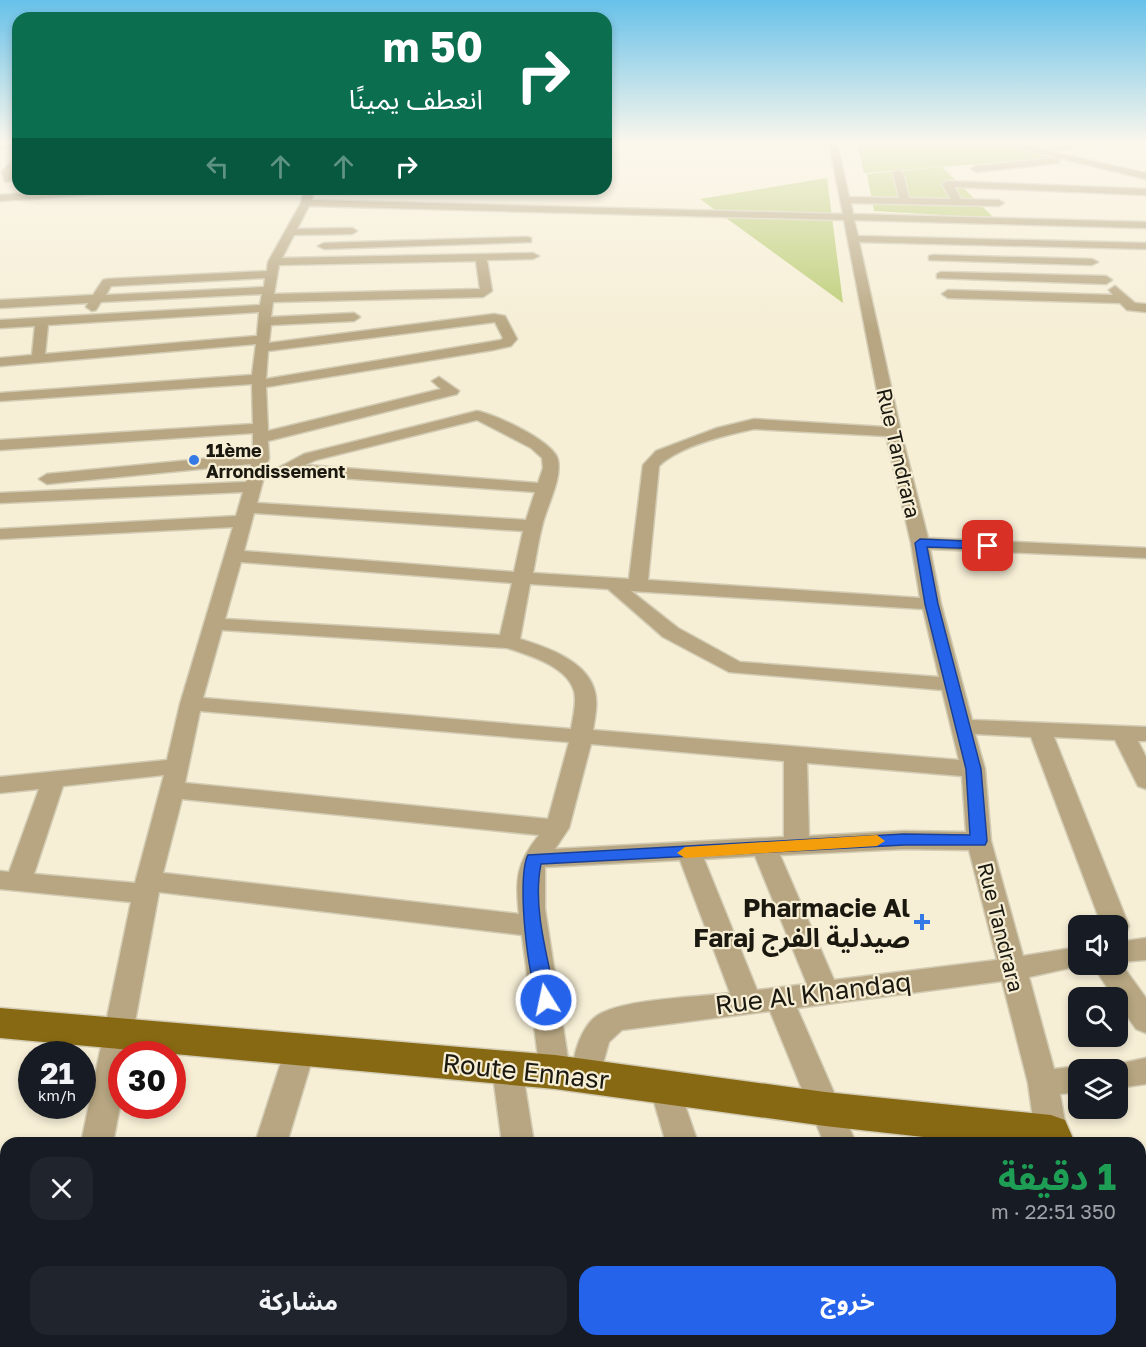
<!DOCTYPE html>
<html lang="ar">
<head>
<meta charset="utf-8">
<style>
	:root { --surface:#171b24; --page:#20242c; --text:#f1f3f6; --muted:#9ea1a6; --accent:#2563eb }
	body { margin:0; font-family:"Golos Text","Noto Sans Arabic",sans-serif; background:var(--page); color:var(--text); direction:rtl; height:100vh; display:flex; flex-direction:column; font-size:22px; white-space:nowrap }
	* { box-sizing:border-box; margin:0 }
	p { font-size:20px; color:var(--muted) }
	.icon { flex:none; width:33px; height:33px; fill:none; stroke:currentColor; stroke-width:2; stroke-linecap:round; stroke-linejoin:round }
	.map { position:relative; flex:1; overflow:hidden; direction:ltr }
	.details { position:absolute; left:0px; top:1137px; width:1146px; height:210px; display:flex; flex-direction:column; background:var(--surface); border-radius:18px 18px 0 0; box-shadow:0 3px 9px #0003; direction:rtl }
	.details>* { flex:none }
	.top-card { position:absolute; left:12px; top:12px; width:600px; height:183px; border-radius:18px; box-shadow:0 3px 9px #0003; direction:rtl; background:#0b6e4f; color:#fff; overflow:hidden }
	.tools { position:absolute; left:1068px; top:915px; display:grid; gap:12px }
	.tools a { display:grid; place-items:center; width:60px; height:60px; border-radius:12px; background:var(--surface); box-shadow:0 3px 9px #0003; font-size:30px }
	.speed { position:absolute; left:18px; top:1041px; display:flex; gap:12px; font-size:30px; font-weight:700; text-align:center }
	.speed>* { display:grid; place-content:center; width:78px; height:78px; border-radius:50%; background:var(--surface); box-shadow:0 3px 9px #0003; line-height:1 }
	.speed small { font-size:15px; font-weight:400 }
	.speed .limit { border:9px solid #d22; background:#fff; color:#111 }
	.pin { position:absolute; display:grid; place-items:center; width:51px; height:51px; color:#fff; margin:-26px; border-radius:12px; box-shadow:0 3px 9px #0006 }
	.me { position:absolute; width:66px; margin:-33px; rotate:350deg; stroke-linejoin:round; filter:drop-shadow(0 0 4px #0008) }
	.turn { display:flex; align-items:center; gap:21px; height:126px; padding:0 30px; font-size:27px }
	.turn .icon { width:78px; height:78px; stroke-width:2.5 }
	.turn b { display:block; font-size:42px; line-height:51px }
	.lanes { display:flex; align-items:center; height:57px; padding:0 30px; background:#0003; justify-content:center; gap:30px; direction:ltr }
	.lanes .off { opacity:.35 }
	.round { display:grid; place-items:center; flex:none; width:63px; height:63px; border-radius:18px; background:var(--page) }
	.head { display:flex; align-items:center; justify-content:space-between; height:102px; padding:0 30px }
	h1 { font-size:36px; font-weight:700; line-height:45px; color:#1e9e55 }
	.action { display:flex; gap:12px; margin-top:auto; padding:12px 30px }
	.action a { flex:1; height:69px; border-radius:18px; background:var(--accent); color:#fff; font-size:24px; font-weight:700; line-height:69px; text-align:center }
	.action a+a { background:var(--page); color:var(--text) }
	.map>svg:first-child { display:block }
	.green { fill:#bacc72 }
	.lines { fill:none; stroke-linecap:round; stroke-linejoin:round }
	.minor-casing { stroke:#d3ccb5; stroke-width:3 }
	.major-casing { stroke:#d3ccb5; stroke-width:3 }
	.minor { fill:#b7a681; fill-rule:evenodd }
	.major { fill:#886913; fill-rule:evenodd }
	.route { fill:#2563eb; stroke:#184099; stroke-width:1.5 }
	.slow { fill:#f59e0b }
	.poi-dot { fill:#3579e7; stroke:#f6eed5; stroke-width:2 }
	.labels { text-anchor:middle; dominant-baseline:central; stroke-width:4.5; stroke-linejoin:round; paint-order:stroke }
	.far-poi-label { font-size:18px; font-weight:bold; fill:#1b180f; stroke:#f6eed5; text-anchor:start }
	.street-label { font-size:21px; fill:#1b180f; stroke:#f6eed5 }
	.near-poi-label { font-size:26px; font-weight:bold; fill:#1b180f; stroke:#f6eed5; text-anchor:end }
	.near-street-label { font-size:26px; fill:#1b180f; stroke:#f6eed5 }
</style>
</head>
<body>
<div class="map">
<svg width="1146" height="1347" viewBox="0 0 1146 1347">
	<rect width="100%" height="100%" fill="#f6eed5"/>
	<g class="green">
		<polygon points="857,143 998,143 1054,158 864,173"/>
		<polygon points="942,167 994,218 874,211 867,174"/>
		<polygon points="827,178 843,303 700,199"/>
	</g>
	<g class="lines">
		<defs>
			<g id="minor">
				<rect x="0" y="143" width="18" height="5"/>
				<path d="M 829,143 L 837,143 L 849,197 L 899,198 L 893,173 L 898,170 L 903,173 L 909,198 L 951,199 L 942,184 L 947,181 L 1146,189 L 1146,195 L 954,187 L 961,199 L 999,200 L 1004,203 L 999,206 L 851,203 L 853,214 L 1146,222 L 1146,228 L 854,220 L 858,236 L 1146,243 L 1146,249 L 859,242 L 901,432 L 928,538 L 1146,548 L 1146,558 L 930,549 L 941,604 L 972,720 L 1146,727 L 1146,741 L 1138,741 L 1146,757 L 1146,789 L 1138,786 L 1115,740 L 1054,737 L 1129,926 L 1126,933 L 1118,936 L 1118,926 L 1102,926 L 1031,737 L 975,734 L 985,769 L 991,841 L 1023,956 L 1078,947 L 1078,964 L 1088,964 L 1029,977 L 1054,1069 L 1078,1066 L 1088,1070 L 1078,1070 L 1078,1092 L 1060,1094 L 1067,1133 L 1062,1143 L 1040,1143 L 1035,1133 L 1028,1083 L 1002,981 L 797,1008 L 856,1143 L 824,1143 L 770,1011 L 622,1030 L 609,1042 L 597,1085 L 586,1089 L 575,1085 C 570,1073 573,1062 576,1050 C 580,1037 587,1022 598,1015 C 623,999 698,997 730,993 L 680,860 L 545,867 L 545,909 L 570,1072 L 566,1081 L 555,1085 L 544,1081 L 540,1072 L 522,935 L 159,892 L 129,1054 L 122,1054 L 122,1096 L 113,1143 L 81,1143 L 131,902 L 0,889 L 0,871 L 9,872 L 39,789 L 0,793 L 0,777 L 167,760 L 180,704 L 233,527 L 0,539 L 0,529 L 236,516 L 243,492 L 0,503 L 0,493 L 246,482 L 251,464 L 47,484 L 39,479 L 47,474 L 253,454 L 253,433 L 0,450 L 0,440 L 253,424 L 252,384 L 0,401 L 0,393 L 252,375 L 256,344 L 0,366 L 0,358 L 32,355 L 35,326 L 0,328 L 0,320 L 260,305 L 262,294 L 101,302 L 96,310 L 92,311 L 86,307 L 88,303 L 0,308 L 0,300 L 93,295 L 103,280 L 107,279 L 267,271 L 268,262 L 301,203 L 304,189 L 314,189 L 312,200 L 843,214 ZM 309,206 L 844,220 L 884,427 L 754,419 L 717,428 L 656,451 L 643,465 L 629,579 L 533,573 C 536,558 538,542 542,527 C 546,507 562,481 558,460 C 555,442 495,414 477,411 L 304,454 L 276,469 L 284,474 L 535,492 L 526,520 L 257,503 L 269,458 L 268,441 L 457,394 L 459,391 L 439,377 L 432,381 L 441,389 L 268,431 L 266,387 L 493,350 L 511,346 L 517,339 L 505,316 L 494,314 L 269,343 L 271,325 L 354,321 L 360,317 L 354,313 L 271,317 L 273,302 L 483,297 L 492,291 L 487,260 L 533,259 L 539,256 L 533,253 L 282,258 L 294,235 L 352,234 L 357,231 L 352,228 L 297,229 ZM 476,261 L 480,289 L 274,294 L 279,265 ZM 265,278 L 264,287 L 106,295 L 111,286 ZM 259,312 L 257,336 L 45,354 L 48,325 ZM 495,322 L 503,338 L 501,340 L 266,379 L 268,351 ZM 477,420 L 531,448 L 542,458 L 543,468 L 538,483 L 305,465 L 316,460 ZM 754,429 L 886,436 L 911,543 L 920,598 L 648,580 L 659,466 C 679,446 726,435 754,429 ZM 254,513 L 523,531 L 514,572 L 244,551 ZM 241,562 L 512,583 L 500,635 L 225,619 ZM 530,584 L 608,589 L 663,637 L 729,672 L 942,690 L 959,760 L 593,730 C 595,718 598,704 595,692 C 588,661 546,647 520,639 ZM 631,591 L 923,609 L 939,677 L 740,662 L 678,628 ZM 222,630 L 507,648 C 528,655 567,666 574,691 C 577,702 573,717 571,729 L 203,698 ZM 200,711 L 569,742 L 548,819 L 185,783 ZM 591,744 L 784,761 L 784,837 L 555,849 L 569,828 ZM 807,763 L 962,776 L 966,832 L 904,831 L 809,836 ZM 164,775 L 135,883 L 34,874 L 63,786 ZM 182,799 L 539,835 C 517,863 515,878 519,914 L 163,873 ZM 904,849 L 969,850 L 997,960 L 834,980 L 780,855 ZM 755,856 L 807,984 L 757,990 L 704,859 Z"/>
				<polygon points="997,143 1012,143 1146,173 1146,179"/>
				<polygon points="1074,143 1098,143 1053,151 1049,148"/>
				<polygon points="16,154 18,161 12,172 13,180 5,182 2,172"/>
				<polygon points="1056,158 1059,159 1059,163 976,172 971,169 976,166"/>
				<polygon points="91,189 140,189 135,192 0,201 0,195"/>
				<polygon points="527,237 531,238 531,242 324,249 318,246 324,243"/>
				<polygon points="933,255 1092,259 1098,262 1092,265 929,260 929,256"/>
				<polygon points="941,272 1106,276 1112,280 1106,284 937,278 937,274"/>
				<polygon points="1115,286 1135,303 1146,304 1146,312 1127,310 1120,303 948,298 942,294 948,290 1113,295 1109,290"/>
				<polygon points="1146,938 1146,960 1120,962 1146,998 1146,1033 1136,1029 1118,1003 1118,998 1114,998 1092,964 1118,964 1118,942"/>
				<polygon points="300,1038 311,1041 315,1050 287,1143 255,1143 285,1050 289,1041"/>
				<polygon points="507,1055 518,1059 522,1068 534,1143 502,1143 492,1068 496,1059"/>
				<polygon points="1146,1058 1146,1084 1118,1088 1118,1070 1106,1070 1107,1066"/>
				<polygon points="665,1075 676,1079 698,1143 666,1143 650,1088 654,1079"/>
				<polygon points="0,1189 6,1190 6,1222 0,1221"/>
				<polygon points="1146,1207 1146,1239 1140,1240 1140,1208"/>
				<polygon points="44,1341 80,1341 78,1347 42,1347"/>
				<polygon points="184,1341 220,1341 218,1347 182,1347"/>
				<polygon points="528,1341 564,1341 565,1347 529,1347"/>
				<polygon points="729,1341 765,1341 767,1347 731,1347"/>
				<polygon points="911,1341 948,1341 950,1347 913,1347"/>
			</g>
			<g id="major">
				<polygon points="0,1008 555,1055 825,1092 1051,1115 1065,1120 1075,1143 977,1143 825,1126 555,1089 0,1038"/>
				<polygon points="1078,1341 1124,1341 1126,1347 1078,1347"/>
			</g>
		</defs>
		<use href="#minor" class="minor-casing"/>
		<use href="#major" class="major-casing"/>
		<use href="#minor" class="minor"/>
		<use href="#major" class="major"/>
	</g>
	<linearGradient id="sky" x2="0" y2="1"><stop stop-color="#67c1e9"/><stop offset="0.43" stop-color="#fbf7ec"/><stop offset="1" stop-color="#fbf7ec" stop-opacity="0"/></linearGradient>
	<rect width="1146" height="331" fill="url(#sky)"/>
	<path class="route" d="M 920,539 L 988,542 L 994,546 L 988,549 L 927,547 L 938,604 L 981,769 L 987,841 L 985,845 L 904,845 L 541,864 C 532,907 548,958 556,1000 L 553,1006 L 546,1008 L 540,1006 C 528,983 516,877 528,855 L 904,834 L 970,835 L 966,769 L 925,604 L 915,543 Z"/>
	<polygon class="slow" points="877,835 885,841 877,846 685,858 677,853 685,847"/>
	<g class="poi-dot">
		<circle cx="194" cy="460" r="6"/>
		<path d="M919 913h6v6h6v6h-6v6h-6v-6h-6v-6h6z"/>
	</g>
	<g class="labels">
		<g class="far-poi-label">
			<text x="206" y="450">11ème<tspan x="206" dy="21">Arrondissement</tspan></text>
		</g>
		<g class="street-label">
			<text transform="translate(899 453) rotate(77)">Rue Tandrara</text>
			<text transform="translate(1001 927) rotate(76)">Rue Tandrara</text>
		</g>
		<g class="near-poi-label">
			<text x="910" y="907">Pharmacie Al<tspan x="910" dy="30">Faraj صيدلية الفرج</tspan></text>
		</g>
		<g class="near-street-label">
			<text transform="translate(813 993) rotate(-7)">Rue Al Khandaq</text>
			<text transform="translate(526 1071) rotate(6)">Route Ennasr</text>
		</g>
	</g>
</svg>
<div class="tools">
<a><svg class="icon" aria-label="sound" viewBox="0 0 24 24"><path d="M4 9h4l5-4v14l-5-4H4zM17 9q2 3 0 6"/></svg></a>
<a><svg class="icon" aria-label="search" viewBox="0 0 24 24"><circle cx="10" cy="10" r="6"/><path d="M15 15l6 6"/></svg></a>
<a><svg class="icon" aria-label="layers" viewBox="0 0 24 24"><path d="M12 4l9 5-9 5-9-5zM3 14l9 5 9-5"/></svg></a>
</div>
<div class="speed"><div>21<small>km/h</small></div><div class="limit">30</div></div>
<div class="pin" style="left:988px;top:546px;background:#d93025"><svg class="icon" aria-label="arrive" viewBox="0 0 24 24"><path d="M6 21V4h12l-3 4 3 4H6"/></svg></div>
<svg class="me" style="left:546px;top:1000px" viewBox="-20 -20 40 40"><circle r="17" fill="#2563eb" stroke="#fff" stroke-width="3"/><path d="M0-11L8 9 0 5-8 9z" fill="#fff"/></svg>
<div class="top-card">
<div class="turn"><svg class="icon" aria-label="right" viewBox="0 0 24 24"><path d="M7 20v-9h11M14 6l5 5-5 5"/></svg><div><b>50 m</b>انعطف يمينًا</div></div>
<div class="lanes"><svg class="icon off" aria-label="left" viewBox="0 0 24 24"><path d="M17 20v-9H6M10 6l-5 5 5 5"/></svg><svg class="icon off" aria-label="ahead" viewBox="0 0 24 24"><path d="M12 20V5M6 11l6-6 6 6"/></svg><svg class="icon off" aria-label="ahead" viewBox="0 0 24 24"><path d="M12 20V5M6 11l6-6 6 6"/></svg><svg class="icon" aria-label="right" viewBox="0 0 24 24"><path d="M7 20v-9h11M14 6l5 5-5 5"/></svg></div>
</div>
<section class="details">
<div class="head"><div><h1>1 دقيقة</h1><p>350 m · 22:51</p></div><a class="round"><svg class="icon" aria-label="close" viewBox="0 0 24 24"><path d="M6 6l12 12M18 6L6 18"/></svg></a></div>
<div class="action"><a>خروج</a><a>مشاركة</a></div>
</section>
</div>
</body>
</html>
